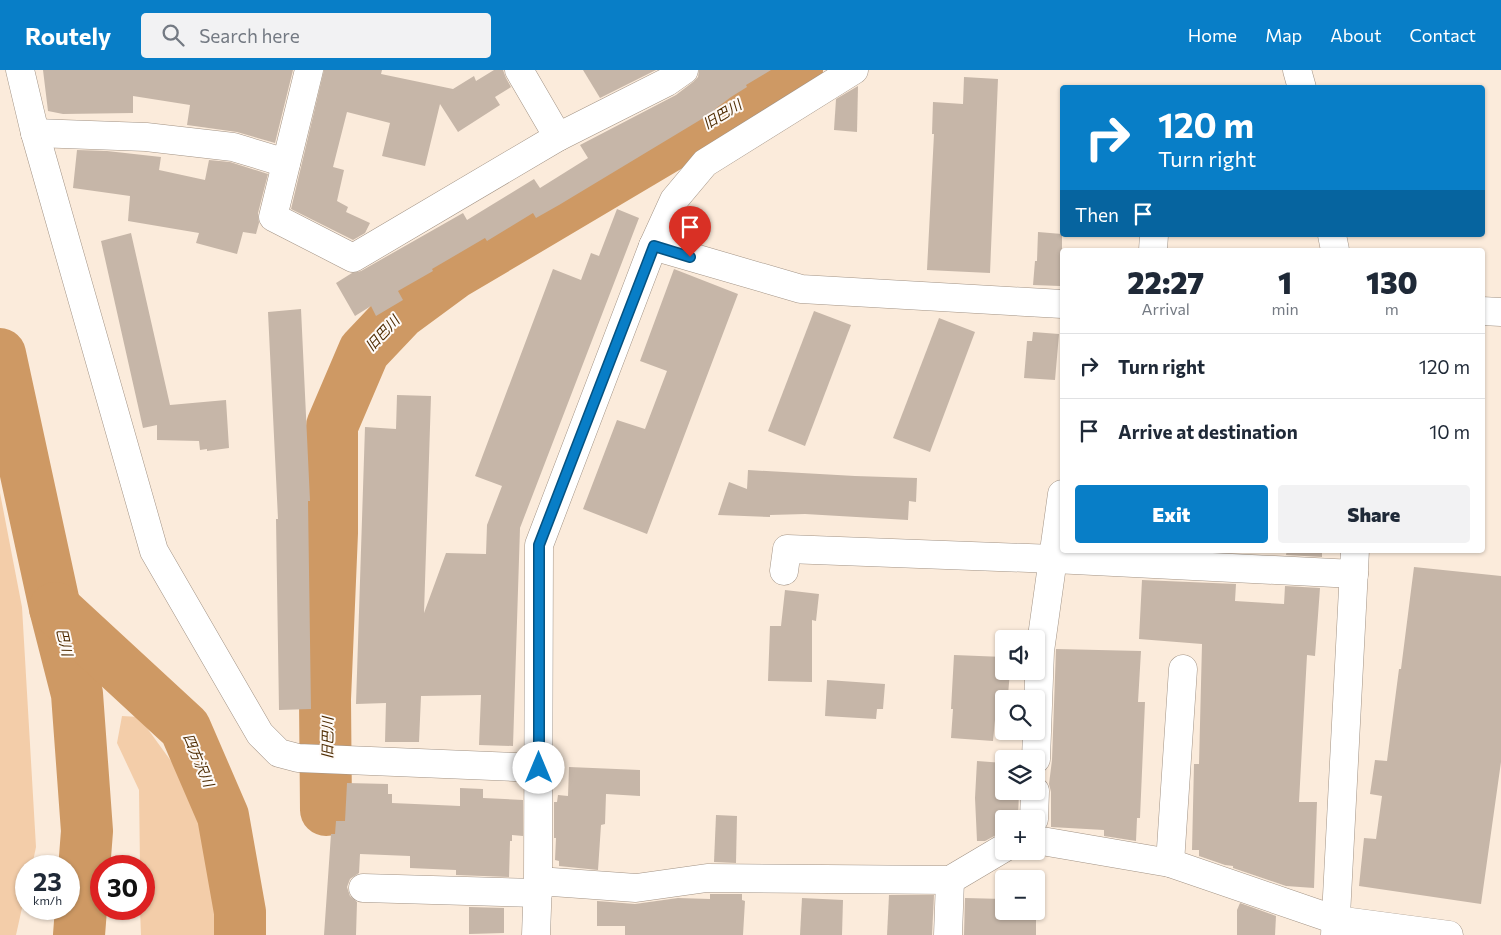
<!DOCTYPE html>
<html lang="en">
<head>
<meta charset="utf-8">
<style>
	:root { --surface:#fff; --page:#f2f2f3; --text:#1f2937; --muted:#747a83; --line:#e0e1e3; --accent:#087ec7 }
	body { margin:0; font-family:Commissioner,"Noto Sans JP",sans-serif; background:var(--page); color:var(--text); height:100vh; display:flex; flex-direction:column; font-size:19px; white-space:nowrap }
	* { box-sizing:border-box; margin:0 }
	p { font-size:16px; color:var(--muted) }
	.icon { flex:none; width:28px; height:28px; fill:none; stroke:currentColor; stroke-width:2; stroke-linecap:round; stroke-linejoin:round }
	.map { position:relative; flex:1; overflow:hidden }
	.sheet { position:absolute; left:1060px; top:178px; width:425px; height:305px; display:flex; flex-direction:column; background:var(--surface); border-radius:5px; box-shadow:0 1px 4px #0004 }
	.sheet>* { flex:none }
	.hud { position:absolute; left:1060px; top:15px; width:425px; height:152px; border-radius:5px; box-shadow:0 1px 4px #0004; background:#087ec7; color:#fff; overflow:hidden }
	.fabs { position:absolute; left:995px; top:560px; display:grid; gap:10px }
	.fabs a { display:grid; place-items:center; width:50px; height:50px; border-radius:5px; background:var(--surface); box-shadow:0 1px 4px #0004; font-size:25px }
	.speed { position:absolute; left:15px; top:785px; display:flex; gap:10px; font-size:25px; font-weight:700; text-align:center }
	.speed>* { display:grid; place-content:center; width:65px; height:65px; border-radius:50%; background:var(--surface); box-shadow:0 1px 4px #0004; line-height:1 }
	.speed small { font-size:12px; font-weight:400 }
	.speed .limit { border:8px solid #d22; background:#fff; color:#111 }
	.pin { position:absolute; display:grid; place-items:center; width:42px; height:42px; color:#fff; margin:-51px -21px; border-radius:50% 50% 50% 0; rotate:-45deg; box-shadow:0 0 5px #0007 }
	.pin .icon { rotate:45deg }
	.me { position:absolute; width:55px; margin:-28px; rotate:0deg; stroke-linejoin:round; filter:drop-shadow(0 0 4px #0008) }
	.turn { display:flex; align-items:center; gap:18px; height:105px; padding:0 15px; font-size:22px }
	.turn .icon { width:65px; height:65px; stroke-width:2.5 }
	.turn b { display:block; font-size:35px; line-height:42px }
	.then { display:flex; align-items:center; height:48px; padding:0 15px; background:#0003; gap:10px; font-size:19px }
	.eta { display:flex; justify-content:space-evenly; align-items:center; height:85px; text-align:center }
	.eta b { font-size:30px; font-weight:800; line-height:35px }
	.primary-button { display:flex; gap:10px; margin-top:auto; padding:10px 15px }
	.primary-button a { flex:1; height:58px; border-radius:5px; background:var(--accent); color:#fff; font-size:20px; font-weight:800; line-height:58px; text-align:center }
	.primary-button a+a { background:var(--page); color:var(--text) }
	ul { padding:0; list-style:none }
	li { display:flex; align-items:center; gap:15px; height:65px; padding:0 15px; border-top:1px solid var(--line) }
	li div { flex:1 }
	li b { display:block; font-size:19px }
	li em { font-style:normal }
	header { display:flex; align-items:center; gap:30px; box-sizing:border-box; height:70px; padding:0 25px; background:var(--accent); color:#fff }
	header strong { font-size:24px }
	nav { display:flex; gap:28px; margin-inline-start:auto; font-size:18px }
	.search { width:350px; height:45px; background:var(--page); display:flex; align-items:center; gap:12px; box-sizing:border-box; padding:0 18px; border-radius:5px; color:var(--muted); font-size:19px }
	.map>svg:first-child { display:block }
	.green { fill:#f3cda9 }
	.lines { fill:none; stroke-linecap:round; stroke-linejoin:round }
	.river { stroke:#ce9964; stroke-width:52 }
	.building { fill:#c6b6a8 }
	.street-casing { stroke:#a29385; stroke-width:29 }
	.street { stroke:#fff; stroke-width:28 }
	.route-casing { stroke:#055281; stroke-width:12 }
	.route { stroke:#087ec7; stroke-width:9 }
	.labels { text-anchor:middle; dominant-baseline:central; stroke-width:4; stroke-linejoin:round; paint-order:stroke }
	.water-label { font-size:14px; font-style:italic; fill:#4e2b00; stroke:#fefaf7 }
</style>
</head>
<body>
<header>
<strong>Routely</strong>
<div class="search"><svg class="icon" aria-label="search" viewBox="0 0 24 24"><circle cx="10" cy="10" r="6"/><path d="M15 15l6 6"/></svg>Search here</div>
<nav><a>Home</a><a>Map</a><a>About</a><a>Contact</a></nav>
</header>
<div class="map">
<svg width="1501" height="865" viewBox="0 0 1501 865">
	<rect width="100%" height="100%" fill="#fbebdb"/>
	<g class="green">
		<polygon points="0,423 22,537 36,777 32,796 26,796 26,820 16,865 0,865"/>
		<polygon points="122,646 139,647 171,691 214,761 232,865 141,865 140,839 144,839 144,796 140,796 139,720 117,673"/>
	</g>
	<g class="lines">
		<g class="river">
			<polyline points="0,284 55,538 77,624 87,761 79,865"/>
			<polyline points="55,538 185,658 223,746 240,842 240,865"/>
			<polyline points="326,740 325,629 332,463 332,356 364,281 400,243 453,204 797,0"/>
		</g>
	</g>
	<g class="building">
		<polygon points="43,0 293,0 275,73 237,62 187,55 190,35 133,26 133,43 63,44 48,41"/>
		<polygon points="324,0 382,0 381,4 453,19 474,6 476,11 494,0 503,0 506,8 511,17 495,27 500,35 458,62 440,34 425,96 382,86 390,53 347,42 333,97 344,100 337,131 348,137 346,142 370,153 365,163 353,170 291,139"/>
		<polygon points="583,0 656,0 600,28"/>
		<polygon points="699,0 771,0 746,15 747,17 731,27 715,39 715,41 559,135 536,148 533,143 487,171 485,168 432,199 433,201 398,221 403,230 376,246 371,236 355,246 336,213 352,203 361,201 463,143 467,150 534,109 540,118 588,88 580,75 676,25 693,12 698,7"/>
		<polygon points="964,7 998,9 990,203 927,200 934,64 932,64 933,32 963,34"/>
		<polygon points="858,16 857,62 834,60 836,29"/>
		<polygon points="77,80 107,81 161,87 159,100 205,110 209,90 230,92 268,104 258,143 259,153 256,164 243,162 237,184 196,173 199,163 128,151 130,126 73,118"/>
		<polygon points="617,139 639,148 520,458 513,676 479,675 481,625 421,626 419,672 385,672 386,633 356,634 365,357 396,359 397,325 431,326 424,543 446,483 486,484 487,455 502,416 475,406 553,199 581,210 591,183 599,186"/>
		<polygon points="1038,162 1062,164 1062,202 1061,202 1060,216 1033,215 1035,191 1037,191"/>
		<polygon points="131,163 170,335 226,330 229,378 207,381 207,379 200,380 199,371 157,370 157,355 143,358 101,171"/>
		<polygon points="674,199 738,224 647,464 583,439 617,350 645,359 667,301 640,291"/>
		<polygon points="301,239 310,431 308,431 311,639 279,640 276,449 278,449 268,242"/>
		<polygon points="814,241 851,255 805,376 768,361"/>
		<polygon points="939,248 975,262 930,382 893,368"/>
		<polygon points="1033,262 1059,264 1055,310 1024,308 1027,271 1032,271"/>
		<polygon points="748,400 855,406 917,408 916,432 909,431 908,450 805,444 770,445 770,447 718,445 729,412 747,419"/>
		<polygon points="1287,480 1322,480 1322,487 1286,485"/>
		<polygon points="1414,497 1501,506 1501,692 1481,834 1359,816 1364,768 1376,769 1382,726 1370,724 1375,690 1387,691 1399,599 1401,599"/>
		<polygon points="1142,510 1236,514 1235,531 1284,534 1285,516 1320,518 1315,586 1307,585 1299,732 1317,732 1314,818 1286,816 1233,798 1233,796 1225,795 1199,786 1199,780 1192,780 1194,694 1199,694 1202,574 1139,569"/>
		<polygon points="785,520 819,524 816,551 812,550 812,612 768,611 770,556 781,556"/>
		<polygon points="1056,579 1141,581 1138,632 1145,632 1140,748 1137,748 1136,771 1104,766 1104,760 1051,757 1051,722 1049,714 1052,690"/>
		<polygon points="954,585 1004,587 1004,601 1010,601 1008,625 1004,625 1004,639 996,639 993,671 951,668 953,639 951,639"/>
		<polygon points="827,610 885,614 883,639 877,639 876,649 825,646"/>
		<polygon points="977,691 1004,693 1004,721 1019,721 1018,749 1004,749 1004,758 1000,759 1000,763 985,771 977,771 975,728"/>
		<polygon points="569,697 640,700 640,726 606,724 605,754 601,755 598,800 559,796 559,791 555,790 556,768 554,768 554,732 557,732 558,725 568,726"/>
		<polygon points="347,713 388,714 388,724 392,724 392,733 460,736 460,718 483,719 483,728 523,730 523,766 512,765 512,771 510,771 509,807 456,805 456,800 410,798 410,786 360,784 359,803 350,809 347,817 350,826 357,832 356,865 324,865 331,764 335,764 336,751 345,751"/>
		<polygon points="716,745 737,746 736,793 714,792"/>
		<polygon points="710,824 742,824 742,830 745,831 743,865 625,865 625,856 597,856 597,831 635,834 678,828 710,829"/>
		<polygon points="889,825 934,825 932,865 887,865"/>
		<polygon points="802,828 843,830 842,865 800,865"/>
		<polygon points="965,828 1004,829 1004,841 1036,841 1036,865 964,865"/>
		<polygon points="1240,833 1276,846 1275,865 1237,865 1237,840"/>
		<polygon points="469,837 504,838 504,863 469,864"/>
	</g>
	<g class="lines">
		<defs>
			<g id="street">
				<polyline points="20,0 35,63 154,481 260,664 279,683 298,688 539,698"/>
				<polyline points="309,0 273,147 353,188 558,67 667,12 684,0"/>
				<polyline points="519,0 558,67"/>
				<polyline points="1297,0 1302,18"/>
				<polyline points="35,63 146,67 233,77 286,93"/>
				<polyline points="1332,165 1335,180"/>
				<polyline points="653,176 801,219 1062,234"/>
				<polyline points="1153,180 1154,165"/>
				<polyline points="1482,241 1501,242"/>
				<polyline points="784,501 787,479 1054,489 1354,504"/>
				<polyline points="1036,689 1040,581 1062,424"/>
				<polyline points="1034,749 1035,721"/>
				<polyline points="1036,770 1170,793 1336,850 1449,865"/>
				<polyline points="1170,793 1183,599"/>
				<polyline points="538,811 636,818 707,808 950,810 1004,778"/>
				<polyline points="363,818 538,823"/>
				<polyline points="536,865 538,811 539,475 653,176 674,130 705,93 854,0"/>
				<polyline points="948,865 950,810"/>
				<polyline points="1335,865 1355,480"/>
			</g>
		</defs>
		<use href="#street" class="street-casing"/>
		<use href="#street" class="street"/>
	</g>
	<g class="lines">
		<defs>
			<polyline id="route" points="539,698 539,475 654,176 690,187"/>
		</defs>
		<use href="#route" class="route-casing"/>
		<use href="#route" class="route"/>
	</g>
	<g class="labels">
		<g class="water-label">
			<text transform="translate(722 44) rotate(-31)">旧巴川</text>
			<text transform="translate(382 263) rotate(-47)">旧巴川</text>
			<text transform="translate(65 572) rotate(77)">巴川</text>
			<text transform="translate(327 668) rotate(-89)">旧巴川</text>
			<text transform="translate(199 690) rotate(67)">四方沢川</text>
		</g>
	</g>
</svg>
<div class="fabs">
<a><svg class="icon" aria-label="sound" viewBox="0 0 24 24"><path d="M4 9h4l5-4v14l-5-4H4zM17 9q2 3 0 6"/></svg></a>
<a><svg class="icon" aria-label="search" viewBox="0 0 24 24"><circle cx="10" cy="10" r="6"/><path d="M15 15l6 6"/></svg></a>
<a><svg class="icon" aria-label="layers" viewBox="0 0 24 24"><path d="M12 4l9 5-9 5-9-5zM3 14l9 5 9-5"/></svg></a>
<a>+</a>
<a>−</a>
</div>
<div class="speed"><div>23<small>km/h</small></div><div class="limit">30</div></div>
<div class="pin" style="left:690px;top:187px;background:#d93025"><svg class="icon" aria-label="arrive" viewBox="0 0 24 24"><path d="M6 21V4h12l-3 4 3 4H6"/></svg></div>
<svg class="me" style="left:539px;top:698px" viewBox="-20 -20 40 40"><circle r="19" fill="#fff"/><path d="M0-13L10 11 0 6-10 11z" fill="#087ec7"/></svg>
<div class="hud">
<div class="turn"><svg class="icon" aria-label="right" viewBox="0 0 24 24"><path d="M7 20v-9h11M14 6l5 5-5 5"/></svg><div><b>120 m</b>Turn right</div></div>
<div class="then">Then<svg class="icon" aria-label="arrive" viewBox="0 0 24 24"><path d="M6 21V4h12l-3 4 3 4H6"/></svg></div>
</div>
<section class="sheet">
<div class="eta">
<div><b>22:27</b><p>Arrival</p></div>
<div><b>1</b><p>min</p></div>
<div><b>130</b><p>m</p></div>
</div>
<ul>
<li><svg class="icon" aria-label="right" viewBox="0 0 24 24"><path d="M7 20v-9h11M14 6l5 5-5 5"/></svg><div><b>Turn right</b></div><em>120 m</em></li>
<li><svg class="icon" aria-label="arrive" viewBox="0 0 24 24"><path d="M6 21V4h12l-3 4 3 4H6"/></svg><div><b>Arrive at destination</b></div><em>10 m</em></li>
</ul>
<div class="primary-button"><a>Exit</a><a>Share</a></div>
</section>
</div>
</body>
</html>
